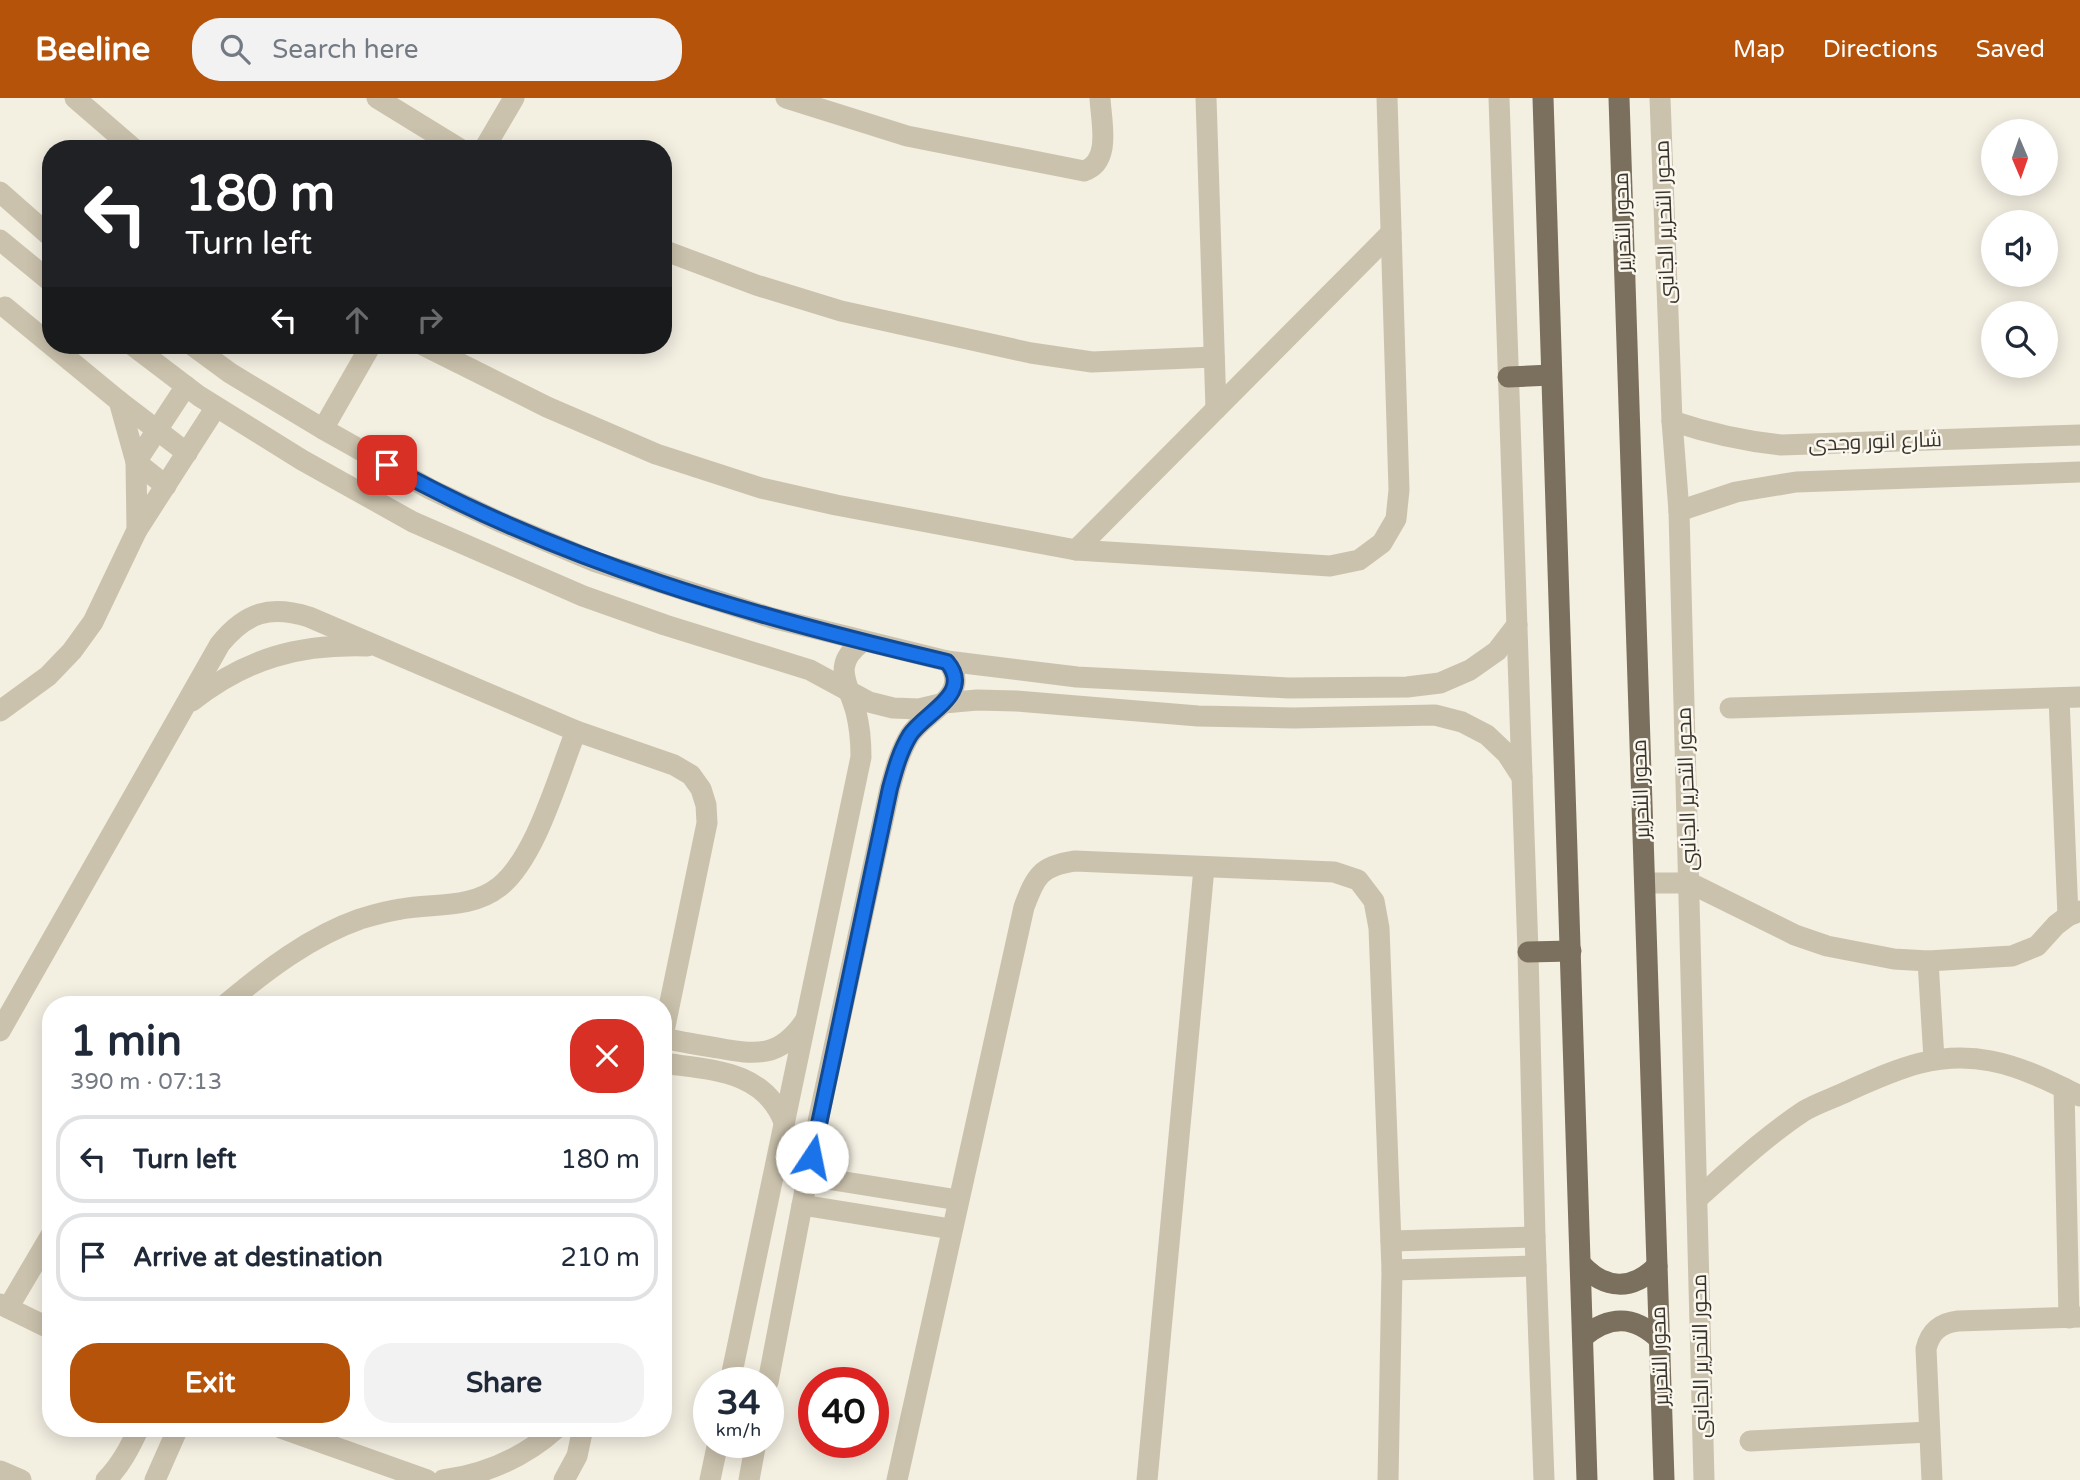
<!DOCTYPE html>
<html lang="en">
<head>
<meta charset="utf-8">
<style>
	:root { --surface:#fff; --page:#f2f2f3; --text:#1f2937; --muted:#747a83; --line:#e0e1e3; --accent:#b45309 }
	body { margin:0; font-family:"Varela Round",Cairo,sans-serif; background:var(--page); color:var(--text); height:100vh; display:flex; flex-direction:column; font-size:26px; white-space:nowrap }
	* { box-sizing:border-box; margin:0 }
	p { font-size:23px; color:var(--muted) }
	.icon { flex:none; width:38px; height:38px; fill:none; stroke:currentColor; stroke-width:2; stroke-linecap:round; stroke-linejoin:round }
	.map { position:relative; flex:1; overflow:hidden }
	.drawer { position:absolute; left:42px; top:898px; width:630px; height:441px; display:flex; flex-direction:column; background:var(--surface); border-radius:28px; box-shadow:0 4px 18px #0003 }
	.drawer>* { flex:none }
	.guide { position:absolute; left:42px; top:42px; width:630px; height:214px; border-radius:28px; box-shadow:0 4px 18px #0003; background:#202124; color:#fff; overflow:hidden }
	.needle { width:46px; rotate:178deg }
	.tools { position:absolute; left:1981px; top:21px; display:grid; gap:14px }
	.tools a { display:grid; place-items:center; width:77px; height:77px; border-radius:50%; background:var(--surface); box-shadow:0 4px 18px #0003; font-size:35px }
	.speed { position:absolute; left:693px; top:1269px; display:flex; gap:14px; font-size:35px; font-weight:700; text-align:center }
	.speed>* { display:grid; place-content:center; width:91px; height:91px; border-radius:50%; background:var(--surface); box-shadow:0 4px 18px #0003; line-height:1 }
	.speed small { font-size:18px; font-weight:400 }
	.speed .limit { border:10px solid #d22; background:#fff; color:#111 }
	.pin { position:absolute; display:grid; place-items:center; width:60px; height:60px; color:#fff; margin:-30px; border-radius:14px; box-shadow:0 4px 10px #0006 }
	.me { position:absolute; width:77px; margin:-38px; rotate:11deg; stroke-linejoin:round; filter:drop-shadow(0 0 5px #0008) }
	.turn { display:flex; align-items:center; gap:24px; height:147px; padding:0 28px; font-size:32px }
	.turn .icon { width:91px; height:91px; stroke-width:2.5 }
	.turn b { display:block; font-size:49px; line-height:60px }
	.lanes { display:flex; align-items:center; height:66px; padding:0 28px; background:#0003; justify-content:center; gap:35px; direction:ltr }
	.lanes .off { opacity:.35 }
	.round { display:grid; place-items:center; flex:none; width:74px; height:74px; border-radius:28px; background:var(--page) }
	.headline { display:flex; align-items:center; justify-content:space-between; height:119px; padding:0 28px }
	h1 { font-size:42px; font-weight:700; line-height:52px }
	.button { display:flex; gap:14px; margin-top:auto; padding:14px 28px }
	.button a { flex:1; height:80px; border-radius:28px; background:var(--accent); color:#fff; font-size:28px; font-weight:700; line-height:80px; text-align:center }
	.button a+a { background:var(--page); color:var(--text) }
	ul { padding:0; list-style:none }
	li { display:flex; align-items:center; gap:21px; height:88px; margin:0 14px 10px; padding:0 14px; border:4px solid var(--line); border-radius:28px }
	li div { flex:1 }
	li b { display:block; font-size:26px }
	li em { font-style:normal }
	header { display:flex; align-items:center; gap:42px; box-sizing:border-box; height:98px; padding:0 35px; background:var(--accent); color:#fff }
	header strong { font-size:33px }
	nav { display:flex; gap:38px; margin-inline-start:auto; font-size:24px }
	.search { width:490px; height:63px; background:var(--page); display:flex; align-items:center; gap:18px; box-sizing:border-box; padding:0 24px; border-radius:28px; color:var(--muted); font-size:26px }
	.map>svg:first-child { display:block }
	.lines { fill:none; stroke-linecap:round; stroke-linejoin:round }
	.minor { stroke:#cbc2ad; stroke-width:21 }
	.major { stroke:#7b6f5d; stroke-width:21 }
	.route-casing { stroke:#114b97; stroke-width:18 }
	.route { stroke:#1a73e8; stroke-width:12 }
	.labels { text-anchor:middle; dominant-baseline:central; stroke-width:5; stroke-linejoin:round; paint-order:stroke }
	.street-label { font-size:21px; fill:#39332b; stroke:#faf8ee }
</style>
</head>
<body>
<header>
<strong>Beeline</strong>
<div class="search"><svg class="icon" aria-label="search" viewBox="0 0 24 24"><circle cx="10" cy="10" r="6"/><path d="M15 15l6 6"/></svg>Search here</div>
<nav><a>Map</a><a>Directions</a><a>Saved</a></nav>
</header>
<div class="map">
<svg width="2080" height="1382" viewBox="0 0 2080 1382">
	<rect width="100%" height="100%" fill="#f3efe1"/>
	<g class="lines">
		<g class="minor">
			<polyline points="75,0 134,51"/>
			<polyline points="377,0 460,51"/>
			<path d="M 786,0 L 907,38 L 1084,73 C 1112,64 1101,23 1100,0"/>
			<polyline points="1206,0 1216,311"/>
			<polyline points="1499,0 1528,854 1535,1139 1544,1382"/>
			<polyline points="1660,0 1672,323 1679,413 1704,1382"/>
			<polyline points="484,51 514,0"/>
			<polyline points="0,94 51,139"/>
			<polyline points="0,142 51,184"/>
			<polyline points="663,152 756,187 841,213 1031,255 1092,264 1214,259"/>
			<polyline points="5,209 119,303 187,355"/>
			<polyline points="132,247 199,298 302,362 413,424 583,498 665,527 810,572 869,604 893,610 919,611 944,605 977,602 1016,603 1198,618 1294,620 1435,617 1462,624 1487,637 1507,656 1522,679"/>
			<polyline points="192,247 230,275 323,331 430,391 500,424 596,464 772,520 947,563 1077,579 1289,590 1407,589 1440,585 1470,572 1497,553 1517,527"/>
			<polyline points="423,247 547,309 656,356 761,390 836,407 1076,452 1330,468 1359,462 1382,445 1396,421 1399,392 1387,0"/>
			<path d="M 1672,323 C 1708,335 1743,343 1781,347 L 2080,337"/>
			<polyline points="323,331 371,247"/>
			<polyline points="166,388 136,364 186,288"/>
			<polyline points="1679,413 1736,394 1796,384 2080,374"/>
			<polyline points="137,432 216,309"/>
			<polyline points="1076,452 1391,135"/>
			<polyline points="2059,600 2068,818"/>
			<path d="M 192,603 C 247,560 299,546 367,548"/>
			<polyline points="1730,610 2080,599"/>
			<polyline points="0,613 48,578 72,553 93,524 137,432 136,364 119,303"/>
			<polyline points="1645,785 1690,785 1795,837 1827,848 1894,861 1928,863 2012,858 2037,848 2056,827 2068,818 2080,813"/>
			<polyline points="1928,863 1934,961"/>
			<path d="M 226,906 C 265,873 311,838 360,821 C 373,817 388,813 401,811 C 434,805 471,811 499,789 C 536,760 558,678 576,633"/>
			<path d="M 0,933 L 220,546 C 246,514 270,507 309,519 L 576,633 L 674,667 L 691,677 L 701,691 L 706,707 L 707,725 L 663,938"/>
			<path d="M 663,940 C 681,944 700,947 718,950 C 756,957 780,960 805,923"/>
			<path d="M 663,965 C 711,972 764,972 784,1024"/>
			<polyline points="2064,990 2069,1220"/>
			<polyline points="808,1078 958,1102"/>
			<path d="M 1697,1101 C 1731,1071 1766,1038 1804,1013 C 1817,1005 1834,1000 1848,993 C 1895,972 1937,952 1991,963 C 2022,969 2052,984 2080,998"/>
			<polyline points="802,1107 951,1131"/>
			<polyline points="1391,1143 1535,1139"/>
			<polyline points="1392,1172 1536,1168"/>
			<polyline points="0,1206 51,1231"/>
			<polyline points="8,1210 51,1137"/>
			<path d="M 730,1284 L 861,659 C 861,644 860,630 856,614 C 848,585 831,567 862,544"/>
			<path d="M 768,1284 L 819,1019 L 890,690 C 895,672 900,653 910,637 C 925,614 974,596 947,563"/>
			<polyline points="281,1330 427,1382"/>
			<polyline points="1750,1343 1929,1334"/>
			<polyline points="0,1373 21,1382"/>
			<path d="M 106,1382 C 121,1367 130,1349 139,1330"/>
			<polyline points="155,1382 178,1330"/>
			<path d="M 443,1382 C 486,1376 525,1359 557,1330"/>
			<polyline points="564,1382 577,1358 583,1330"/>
			<polyline points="710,1382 718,1344"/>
			<polyline points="749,1382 756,1344"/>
			<path d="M 897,1382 L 1024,809 C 1036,778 1040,768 1075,763 L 1334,774 L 1358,782 L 1374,803 L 1379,830 L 1392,1172 L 1388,1382"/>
			<polyline points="1147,1382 1204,770"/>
			<path d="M 1932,1382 L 1926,1251 C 1930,1234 1940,1225 1958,1223 L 2080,1219"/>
		</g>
		<g class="major">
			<polyline points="1543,0 1587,1382"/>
			<polyline points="1619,0 1664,1382"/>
			<polyline points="1508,279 1551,277"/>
			<polyline points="1528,854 1571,853"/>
			<path d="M 1581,1166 C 1605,1192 1632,1193 1657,1168"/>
			<path d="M 1583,1239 C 1610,1217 1634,1217 1660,1242"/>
		</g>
	</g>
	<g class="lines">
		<defs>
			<path id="route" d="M 387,367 C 561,464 754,519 947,564 C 974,596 925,614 910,637 C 900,653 895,672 890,690 L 812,1059"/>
		</defs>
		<use href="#route" class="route-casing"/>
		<use href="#route" class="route"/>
	</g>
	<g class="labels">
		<g class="street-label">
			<text transform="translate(1623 124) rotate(-92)">محور التحرير</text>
			<text transform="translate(1665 124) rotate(-92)">محور التحرير الجانبى</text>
			<text transform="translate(1875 344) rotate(-2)">شارع انور وجدى</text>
			<text transform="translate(1641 691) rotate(-92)">محور التحرير</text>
			<text transform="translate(1687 691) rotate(-92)">محور التحرير الجانبى</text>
			<text transform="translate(1660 1258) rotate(-92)">محور التحرير</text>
			<text transform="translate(1701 1258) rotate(-91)">محور التحرير الجانبى</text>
		</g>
	</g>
</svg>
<div class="tools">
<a><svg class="needle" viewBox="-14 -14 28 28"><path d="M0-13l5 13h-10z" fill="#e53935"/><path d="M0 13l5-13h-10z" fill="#747a83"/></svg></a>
<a><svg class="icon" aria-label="sound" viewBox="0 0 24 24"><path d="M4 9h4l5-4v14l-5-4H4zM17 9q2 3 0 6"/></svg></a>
<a><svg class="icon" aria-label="search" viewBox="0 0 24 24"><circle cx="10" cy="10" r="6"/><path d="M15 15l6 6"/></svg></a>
</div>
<div class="speed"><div>34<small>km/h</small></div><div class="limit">40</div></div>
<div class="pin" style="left:387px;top:367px;background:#d93025"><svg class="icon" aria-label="arrive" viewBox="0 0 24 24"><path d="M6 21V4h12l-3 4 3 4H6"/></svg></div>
<svg class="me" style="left:812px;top:1059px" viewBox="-20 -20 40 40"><circle r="19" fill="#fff"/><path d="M0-13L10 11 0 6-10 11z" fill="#1a73e8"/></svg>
<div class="guide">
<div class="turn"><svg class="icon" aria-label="left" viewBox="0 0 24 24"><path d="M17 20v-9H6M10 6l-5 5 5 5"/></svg><div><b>180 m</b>Turn left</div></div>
<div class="lanes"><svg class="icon" aria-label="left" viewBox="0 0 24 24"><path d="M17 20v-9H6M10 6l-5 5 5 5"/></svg><svg class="icon off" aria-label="ahead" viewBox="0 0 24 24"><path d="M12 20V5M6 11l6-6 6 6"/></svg><svg class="icon off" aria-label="right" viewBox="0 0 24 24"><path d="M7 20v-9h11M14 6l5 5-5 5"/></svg></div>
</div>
<section class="drawer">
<div class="headline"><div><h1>1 min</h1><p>390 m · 07:13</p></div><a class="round" style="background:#d93025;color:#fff"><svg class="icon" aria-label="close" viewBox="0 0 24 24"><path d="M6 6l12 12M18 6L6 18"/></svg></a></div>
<ul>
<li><svg class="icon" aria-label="left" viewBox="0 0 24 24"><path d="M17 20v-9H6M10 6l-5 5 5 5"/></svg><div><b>Turn left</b></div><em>180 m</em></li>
<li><svg class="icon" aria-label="arrive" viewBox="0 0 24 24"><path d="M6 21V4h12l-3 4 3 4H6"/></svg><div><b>Arrive at destination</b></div><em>210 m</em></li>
</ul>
<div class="button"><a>Exit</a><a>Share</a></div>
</section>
</div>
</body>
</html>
